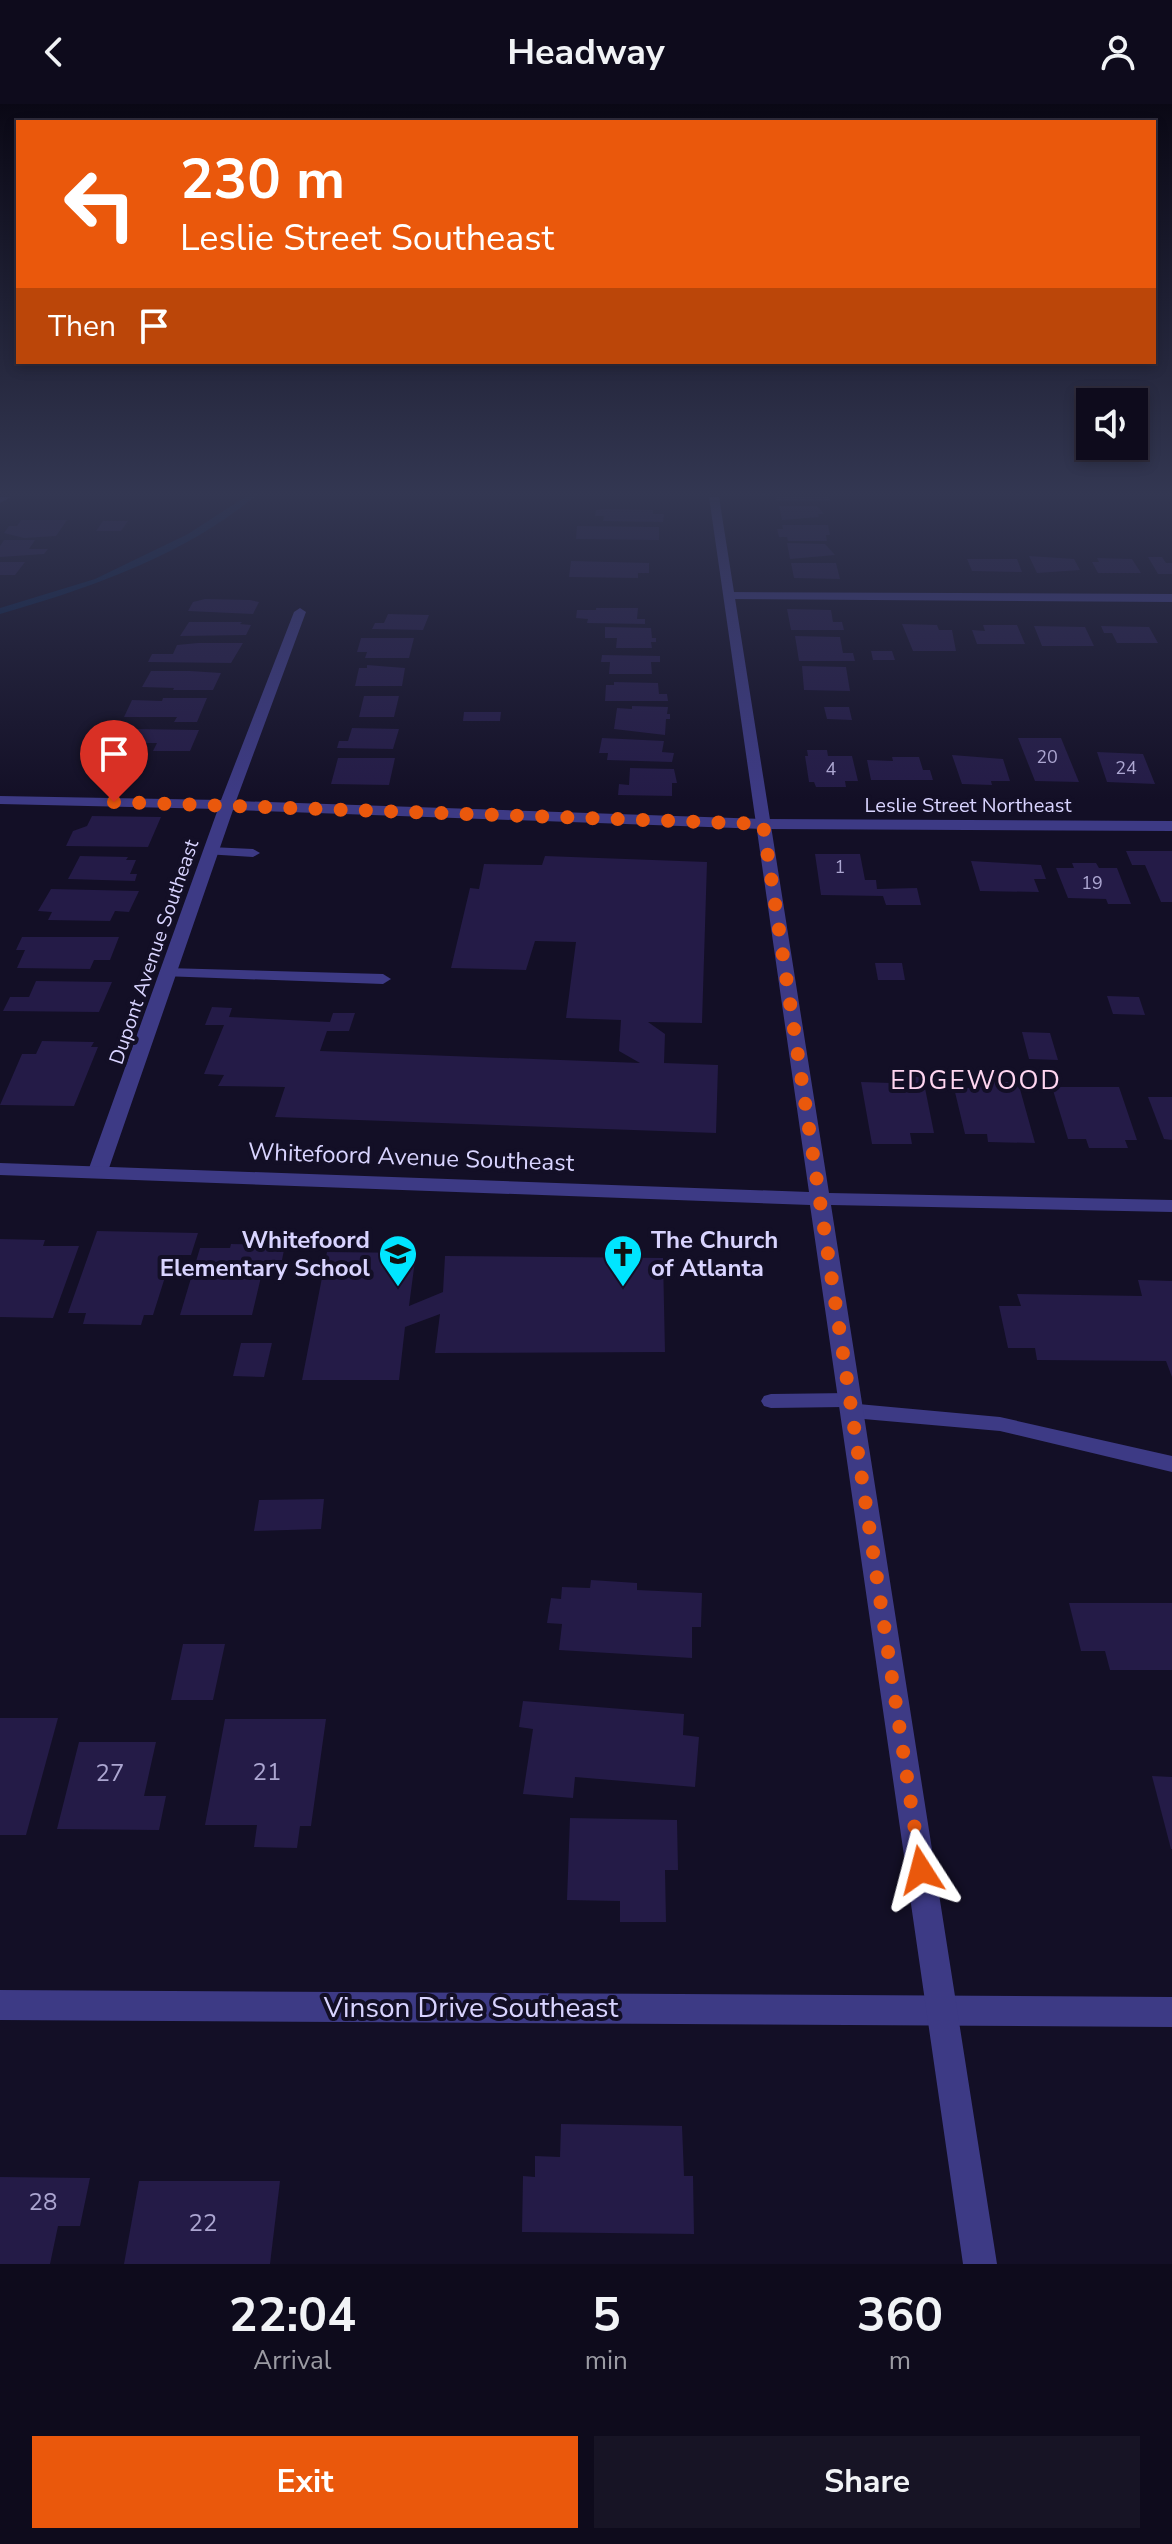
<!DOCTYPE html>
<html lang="en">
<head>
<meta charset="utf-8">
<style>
	:root { --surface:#0e0b1c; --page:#171425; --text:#f1f3f6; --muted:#9b9ba3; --line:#2e2b3b; --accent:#ea580c }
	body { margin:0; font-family:"Nunito Sans",sans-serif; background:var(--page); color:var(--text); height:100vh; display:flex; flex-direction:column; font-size:30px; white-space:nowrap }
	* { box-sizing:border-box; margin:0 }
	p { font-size:26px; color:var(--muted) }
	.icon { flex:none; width:44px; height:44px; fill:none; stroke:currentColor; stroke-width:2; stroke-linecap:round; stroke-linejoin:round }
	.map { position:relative; height:2160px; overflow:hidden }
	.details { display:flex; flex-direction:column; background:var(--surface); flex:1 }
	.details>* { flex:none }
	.guide { position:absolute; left:16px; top:16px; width:1140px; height:244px; border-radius:0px; box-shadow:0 4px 12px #0003,0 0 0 2px var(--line); background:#ea580c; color:#fff; overflow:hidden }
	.buttons { position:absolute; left:1076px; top:284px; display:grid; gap:16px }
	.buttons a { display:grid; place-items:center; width:72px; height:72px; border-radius:0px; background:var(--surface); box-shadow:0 4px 12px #0003,0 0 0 2px var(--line); font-size:40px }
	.pin { position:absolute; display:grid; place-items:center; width:68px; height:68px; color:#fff; margin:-82px -34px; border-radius:50% 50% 50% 0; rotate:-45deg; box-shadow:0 0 8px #0007 }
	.pin .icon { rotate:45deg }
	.me { position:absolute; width:88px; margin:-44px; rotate:351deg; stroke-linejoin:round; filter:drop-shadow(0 0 6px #0008) }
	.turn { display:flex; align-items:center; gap:28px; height:168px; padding:0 32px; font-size:36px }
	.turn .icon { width:104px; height:104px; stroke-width:2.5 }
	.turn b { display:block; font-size:56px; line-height:68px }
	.then { display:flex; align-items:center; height:76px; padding:0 32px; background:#0003; gap:16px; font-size:30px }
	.eta { display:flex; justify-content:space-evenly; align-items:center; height:136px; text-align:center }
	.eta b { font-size:48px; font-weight:700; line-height:56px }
	.cta { display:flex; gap:16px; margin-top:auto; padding:16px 32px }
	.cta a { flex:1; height:92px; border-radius:0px; background:var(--accent); color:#fff; font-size:32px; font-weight:700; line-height:92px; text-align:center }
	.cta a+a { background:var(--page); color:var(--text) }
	header { display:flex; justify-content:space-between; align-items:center; height:104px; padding:0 32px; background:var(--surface); font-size:36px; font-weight:700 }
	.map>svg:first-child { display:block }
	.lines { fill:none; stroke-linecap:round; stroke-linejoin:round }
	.stream { fill:#0c2248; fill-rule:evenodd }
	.building { fill:#241b47 }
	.service { fill:#3d3a85; fill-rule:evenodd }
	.minor { fill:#3d3a85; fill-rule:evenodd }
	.tertiary { fill:#3d3a85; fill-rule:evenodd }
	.route { stroke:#ea580c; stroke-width:14; stroke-dasharray:0 25.2 }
	.labels { text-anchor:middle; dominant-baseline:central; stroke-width:8; stroke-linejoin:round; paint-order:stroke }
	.far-number-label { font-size:18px; fill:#aca6d1 }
	.far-street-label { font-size:20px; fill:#d9d4ff; stroke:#130f26 }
	.street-label { font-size:24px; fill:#d9d4ff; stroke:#130f26 }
	.poi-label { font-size:24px; font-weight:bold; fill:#d9d4ff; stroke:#130f26; text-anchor:end }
	.near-number-label { font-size:24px; fill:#aca6d1 }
	.neighbourhood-label { font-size:26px; letter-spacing:2px; fill:#ffd6f0; stroke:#130f26 }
	.near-street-label { font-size:28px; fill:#d9d4ff; stroke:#130f26 }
</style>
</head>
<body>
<header><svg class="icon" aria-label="back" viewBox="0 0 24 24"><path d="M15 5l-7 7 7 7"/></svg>Headway<svg class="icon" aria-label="person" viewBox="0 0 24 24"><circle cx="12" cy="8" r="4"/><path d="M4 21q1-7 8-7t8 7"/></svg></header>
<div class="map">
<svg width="1172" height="2160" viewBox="0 0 1172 2160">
	<rect width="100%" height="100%" fill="#130f26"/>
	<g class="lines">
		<path class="stream" d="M 245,393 L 254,393 C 183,452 87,485 0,510 L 0,504 L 95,475 L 188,430 Z"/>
	</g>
	<g class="building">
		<polygon points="776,393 829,393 830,397 777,397"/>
		<polygon points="779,402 817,402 824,410 818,410 819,413 782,416"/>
		<polygon points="605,405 653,406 653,410 664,410 663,418 603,417 604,412 595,412 596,406"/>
		<polygon points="21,416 67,416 56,432 24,434 4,429 9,422 17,422"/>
		<polygon points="103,417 128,417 121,427 96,427"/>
		<polygon points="782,421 828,421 830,431 826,431 827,437 788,437 787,433 779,433 777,425 783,425"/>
		<polygon points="577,422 659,423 659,436 576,435"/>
		<polygon points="4,436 35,436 29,445 48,445 44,450 0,453 0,442"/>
		<polygon points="787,439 825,440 835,451 790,455"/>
		<polygon points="1029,452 1074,455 1080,466 1037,469"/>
		<polygon points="1148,453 1162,453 1166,459 1172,459 1172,470 1158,470"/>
		<polygon points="1097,454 1132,455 1141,469 1098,469 1092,458 1099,458"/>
		<polygon points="967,455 1017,455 1022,468 972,467"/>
		<polygon points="571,457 649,459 649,469 638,469 638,474 569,473"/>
		<polygon points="0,458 25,458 15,471 0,471"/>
		<polygon points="791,459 836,459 840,475 794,474"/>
		<polygon points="205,495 250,496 259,498 253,510 188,507 193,498"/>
		<polygon points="596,504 638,504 637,515 645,515 645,520 587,519 588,515 576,514 577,506 596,506"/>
		<polygon points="787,505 831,506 833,518 842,518 844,526 791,526"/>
		<polygon points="388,510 429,511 423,526 372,525 375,519 384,519"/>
		<polygon points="189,518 242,518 240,520 251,521 246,531 180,532"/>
		<polygon points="902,520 937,521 939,526 952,526 956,547 913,547"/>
		<polygon points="983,521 1017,521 1025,540 977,540 972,526 985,527"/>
		<polygon points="1034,522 1085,523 1094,542 1042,542"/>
		<polygon points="1101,522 1149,523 1158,539 1117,539 1112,529 1104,529"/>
		<polygon points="605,523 651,524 652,534 656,534 656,538 651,538 652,544 616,544 617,534 605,534"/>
		<polygon points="795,532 840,533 843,549 853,549 855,557 799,557"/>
		<polygon points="361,534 414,534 409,554 365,554 367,548 357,548"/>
		<polygon points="198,539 243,539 231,559 148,558 152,550 173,550 177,541"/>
		<polygon points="871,547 892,547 895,556 873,556"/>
		<polygon points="602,551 660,552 660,558 651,558 652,570 609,570 610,558 601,558"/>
		<polygon points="367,561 405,564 402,582 355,582 359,564 367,564"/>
		<polygon points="802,562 846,563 850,587 804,586"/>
		<polygon points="151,567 190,567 221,569 213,586 173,586 174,584 142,583"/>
		<polygon points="614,578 658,579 659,590 667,590 668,597 605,597 606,581 614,581"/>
		<polygon points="364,592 399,592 394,613 359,613"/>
		<polygon points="163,594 207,594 197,618 174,618 177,613 124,613 132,596 162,597"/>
		<polygon points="632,602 668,603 667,610 670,610 670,615 666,615 665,631 614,625 617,604 632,605"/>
		<polygon points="824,603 849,603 852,616 827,615"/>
		<polygon points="464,608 501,608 500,617 463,617"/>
		<polygon points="352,624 399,625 393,645 337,644 339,637 348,637"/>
		<polygon points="135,625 199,626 190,647 153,647 157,639 128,639"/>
		<polygon points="602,634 664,637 662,648 674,649 672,658 607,656 608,649 599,649"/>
		<polygon points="1018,634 1061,634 1079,678 1035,677"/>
		<polygon points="807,646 827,646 828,652 852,652 858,677 845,677 846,683 816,683 814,678 809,678 805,652 808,652"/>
		<polygon points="1097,648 1143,650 1155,680 1107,678"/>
		<polygon points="952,651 1003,655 1010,677 991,677 992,681 962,680"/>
		<polygon points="892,653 919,653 923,666 930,666 933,676 871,676 867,656 893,657"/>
		<polygon points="338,654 395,654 389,681 331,680"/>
		<polygon points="630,664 674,665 677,679 672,679 672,692 618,691 619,680 629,681"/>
		<polygon points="92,712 161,713 148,743 66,742 73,727 87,722"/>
		<polygon points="1126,747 1172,747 1172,798 1161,798 1145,761 1132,761"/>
		<polygon points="815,750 860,750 865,776 876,776 877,785 917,784 921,801 886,801 883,792 821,791"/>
		<polygon points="80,752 128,753 126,756 136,756 130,770 137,770 135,777 68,775"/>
		<polygon points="545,752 707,758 702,919 648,918 665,930 664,959 718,961 716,1029 275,1013 285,983 218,982 224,971 204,970 224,921 205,921 212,903 232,904 229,913 330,918 333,909 355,909 349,927 327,927 320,947 640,959 619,947 621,916 566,914 576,838 535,837 526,866 451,864 470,784 479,785 484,760 542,761"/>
		<polygon points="971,757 1041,761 1046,775 1034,775 1039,788 980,787"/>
		<polygon points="1072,759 1096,759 1099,764 1117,764 1131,800 1108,800 1106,795 1068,794 1056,764 1074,764"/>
		<polygon points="51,785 139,787 129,808 115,807 110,817 48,816 52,808 38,807"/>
		<polygon points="22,833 119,833 110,856 94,856 90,865 17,864 25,846 16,846"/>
		<polygon points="875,859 902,859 905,876 878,876"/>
		<polygon points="36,877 112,878 99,908 3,907 10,893 29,893"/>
		<polygon points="1107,892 1139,893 1145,911 1113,910"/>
		<polygon points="1022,928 1050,929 1058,956 1029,955"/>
		<polygon points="42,937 94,938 91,943 98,943 74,1002 0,1001 22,950 36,950"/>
		<polygon points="891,973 919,973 921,984 925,984 934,1029 910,1029 912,1040 872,1040 861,978 891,979"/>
		<polygon points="974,978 1018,978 1035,1039 988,1038 987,1030 965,1030 954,984 976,984"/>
		<polygon points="1052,983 1119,983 1137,1036 1125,1036 1128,1044 1089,1044 1086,1035 1068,1035"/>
		<polygon points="1148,993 1172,993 1172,1036 1164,1035"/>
		<polygon points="97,1127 198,1129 191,1151 172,1151 153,1211 144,1211 141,1221 83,1220 86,1209 68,1209"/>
		<polygon points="0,1135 45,1136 43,1142 79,1142 53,1214 0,1213"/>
		<polygon points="231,1140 285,1141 282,1156 265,1156 252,1211 180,1211 200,1144 230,1144"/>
		<polygon points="327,1148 416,1149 409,1202 443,1188 445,1152 663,1154 665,1248 435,1249 440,1210 405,1223 399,1276 302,1276"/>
		<polygon points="1138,1176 1172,1177 1172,1273 1166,1257 1037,1256 1035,1244 1008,1244 999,1202 1021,1202 1017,1190 1142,1192"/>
		<polygon points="241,1239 272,1239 264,1273 233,1272"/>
		<polygon points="324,1395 321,1425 254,1427 259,1396"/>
		<polygon points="591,1476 637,1479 637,1486 702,1489 701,1523 692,1523 692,1554 559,1546 562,1520 547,1519 551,1494 561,1495 562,1483 590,1484"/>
		<polygon points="1069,1499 1172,1499 1172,1566 1110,1566 1105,1547 1081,1547"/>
		<polygon points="183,1540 225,1540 213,1596 171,1596"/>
		<polygon points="523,1597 684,1610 683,1631 699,1633 695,1683 575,1673 573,1694 523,1690 533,1625 519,1623"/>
		<polygon points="0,1614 58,1614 26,1731 0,1731"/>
		<polygon points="225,1615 326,1615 311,1722 300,1722 297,1744 254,1743 257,1721 205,1721"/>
		<polygon points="79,1638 156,1638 144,1692 166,1692 159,1726 57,1725"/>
		<polygon points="1152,1672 1172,1673 1172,1745 1171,1745"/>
		<polygon points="570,1714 677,1716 678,1766 665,1766 666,1818 620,1818 620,1797 567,1796"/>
		<polygon points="561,2020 682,2022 684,2072 693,2072 694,2130 522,2128 523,2072 535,2073 535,2052 560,2053"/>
		<polygon points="0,2073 90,2074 80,2122 58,2122 50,2160 0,2160"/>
		<polygon points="139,2077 280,2077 270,2160 124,2160"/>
	</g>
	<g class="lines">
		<g class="service">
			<polygon points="210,743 253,745 260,749 253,753 205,750 205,744"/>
			<polygon points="167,864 383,870 391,875 383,880 162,872 159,869"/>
			<polygon points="850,1289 857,1291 860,1296 858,1300 1000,1313 1172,1352 1172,1368 1000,1327 852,1314 845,1312 842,1307 844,1303 771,1304 764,1302 761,1297 764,1292 771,1290"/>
		</g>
		<g class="minor">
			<polygon points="0,393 11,393 0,399"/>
			<polygon points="729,488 1172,490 1172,498 725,495 725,489"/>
			<polygon points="300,504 306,508 236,697 763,715 1172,717 1172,727 763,725 233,706 108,1067 98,1073 91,1071 88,1067 218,705 0,700 0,692 221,696 294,508"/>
			<polygon points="0,1886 1172,1893 1172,1923 0,1916"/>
		</g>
		<polygon class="tertiary" points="709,393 719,393 829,1089 1172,1096 1172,1108 831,1101 997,2160 963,2160 810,1101 0,1071 0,1059 809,1088"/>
	</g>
	<linearGradient id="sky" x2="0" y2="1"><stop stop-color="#0a0815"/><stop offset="0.56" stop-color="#333752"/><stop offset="1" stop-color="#333752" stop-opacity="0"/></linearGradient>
	<rect width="1172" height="696" fill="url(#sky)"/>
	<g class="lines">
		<polyline class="route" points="114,698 763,720 921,1766"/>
	</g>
	<defs>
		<symbol id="school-pin" viewBox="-11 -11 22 30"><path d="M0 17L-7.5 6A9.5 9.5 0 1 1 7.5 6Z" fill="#00e5ff" stroke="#130f26"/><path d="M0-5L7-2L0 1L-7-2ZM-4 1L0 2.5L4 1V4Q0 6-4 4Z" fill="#111"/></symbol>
		<symbol id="church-pin" viewBox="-11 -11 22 30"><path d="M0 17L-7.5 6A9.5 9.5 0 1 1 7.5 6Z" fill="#00e5ff" stroke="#130f26"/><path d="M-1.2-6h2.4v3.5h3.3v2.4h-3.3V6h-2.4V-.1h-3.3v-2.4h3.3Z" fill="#111"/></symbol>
	</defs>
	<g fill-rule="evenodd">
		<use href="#school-pin" x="376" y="1128" width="44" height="60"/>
		<use href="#church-pin" x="601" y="1128" width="44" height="60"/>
	</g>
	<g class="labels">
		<g class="far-number-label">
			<text x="1047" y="653">20</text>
			<text x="1126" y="664">24</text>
			<text x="831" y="665">4</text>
			<text x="840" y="763">1</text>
			<text x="1092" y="779">19</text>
		</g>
		<g class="far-street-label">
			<text x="968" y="701">Leslie Street Northeast</text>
			<text transform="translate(154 848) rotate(-71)">Dupont Avenue Southeast</text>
		</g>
		<g class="street-label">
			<text transform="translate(411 1053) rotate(2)">Whitefoord Avenue Southeast</text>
		</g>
		<g class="poi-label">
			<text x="370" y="1136">Whitefoord<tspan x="370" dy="28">Elementary School</tspan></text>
			<text x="651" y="1136" text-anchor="start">The Church<tspan x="651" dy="28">of Atlanta</tspan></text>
		</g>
		<g class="near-number-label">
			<text x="267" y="1668">21</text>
			<text x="110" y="1669">27</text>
			<text x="43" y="2098">28</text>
			<text x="203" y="2119">22</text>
		</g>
		<g class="neighbourhood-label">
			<text x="976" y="976">EDGEWOOD</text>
		</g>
		<g class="near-street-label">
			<text x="471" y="1904">Vinson Drive Southeast</text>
		</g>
	</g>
</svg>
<div class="buttons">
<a><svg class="icon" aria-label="sound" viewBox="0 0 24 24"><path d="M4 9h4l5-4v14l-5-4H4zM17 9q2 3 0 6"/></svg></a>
</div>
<div class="pin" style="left:114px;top:698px;background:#d93025"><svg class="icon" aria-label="arrive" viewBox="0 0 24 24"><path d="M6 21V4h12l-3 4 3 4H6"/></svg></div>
<svg class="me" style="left:921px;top:1766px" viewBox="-20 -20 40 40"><path d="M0-17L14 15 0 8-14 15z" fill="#ea580c" stroke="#fff" stroke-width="4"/></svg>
<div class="guide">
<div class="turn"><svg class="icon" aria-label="left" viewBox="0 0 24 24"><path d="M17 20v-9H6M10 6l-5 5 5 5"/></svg><div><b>230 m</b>Leslie Street Southeast</div></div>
<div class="then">Then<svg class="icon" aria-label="arrive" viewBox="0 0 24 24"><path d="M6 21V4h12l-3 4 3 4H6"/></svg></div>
</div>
</div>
<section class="details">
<div class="eta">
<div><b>22:04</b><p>Arrival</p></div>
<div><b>5</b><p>min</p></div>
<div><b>360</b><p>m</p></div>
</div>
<div class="cta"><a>Exit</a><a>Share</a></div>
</section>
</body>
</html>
